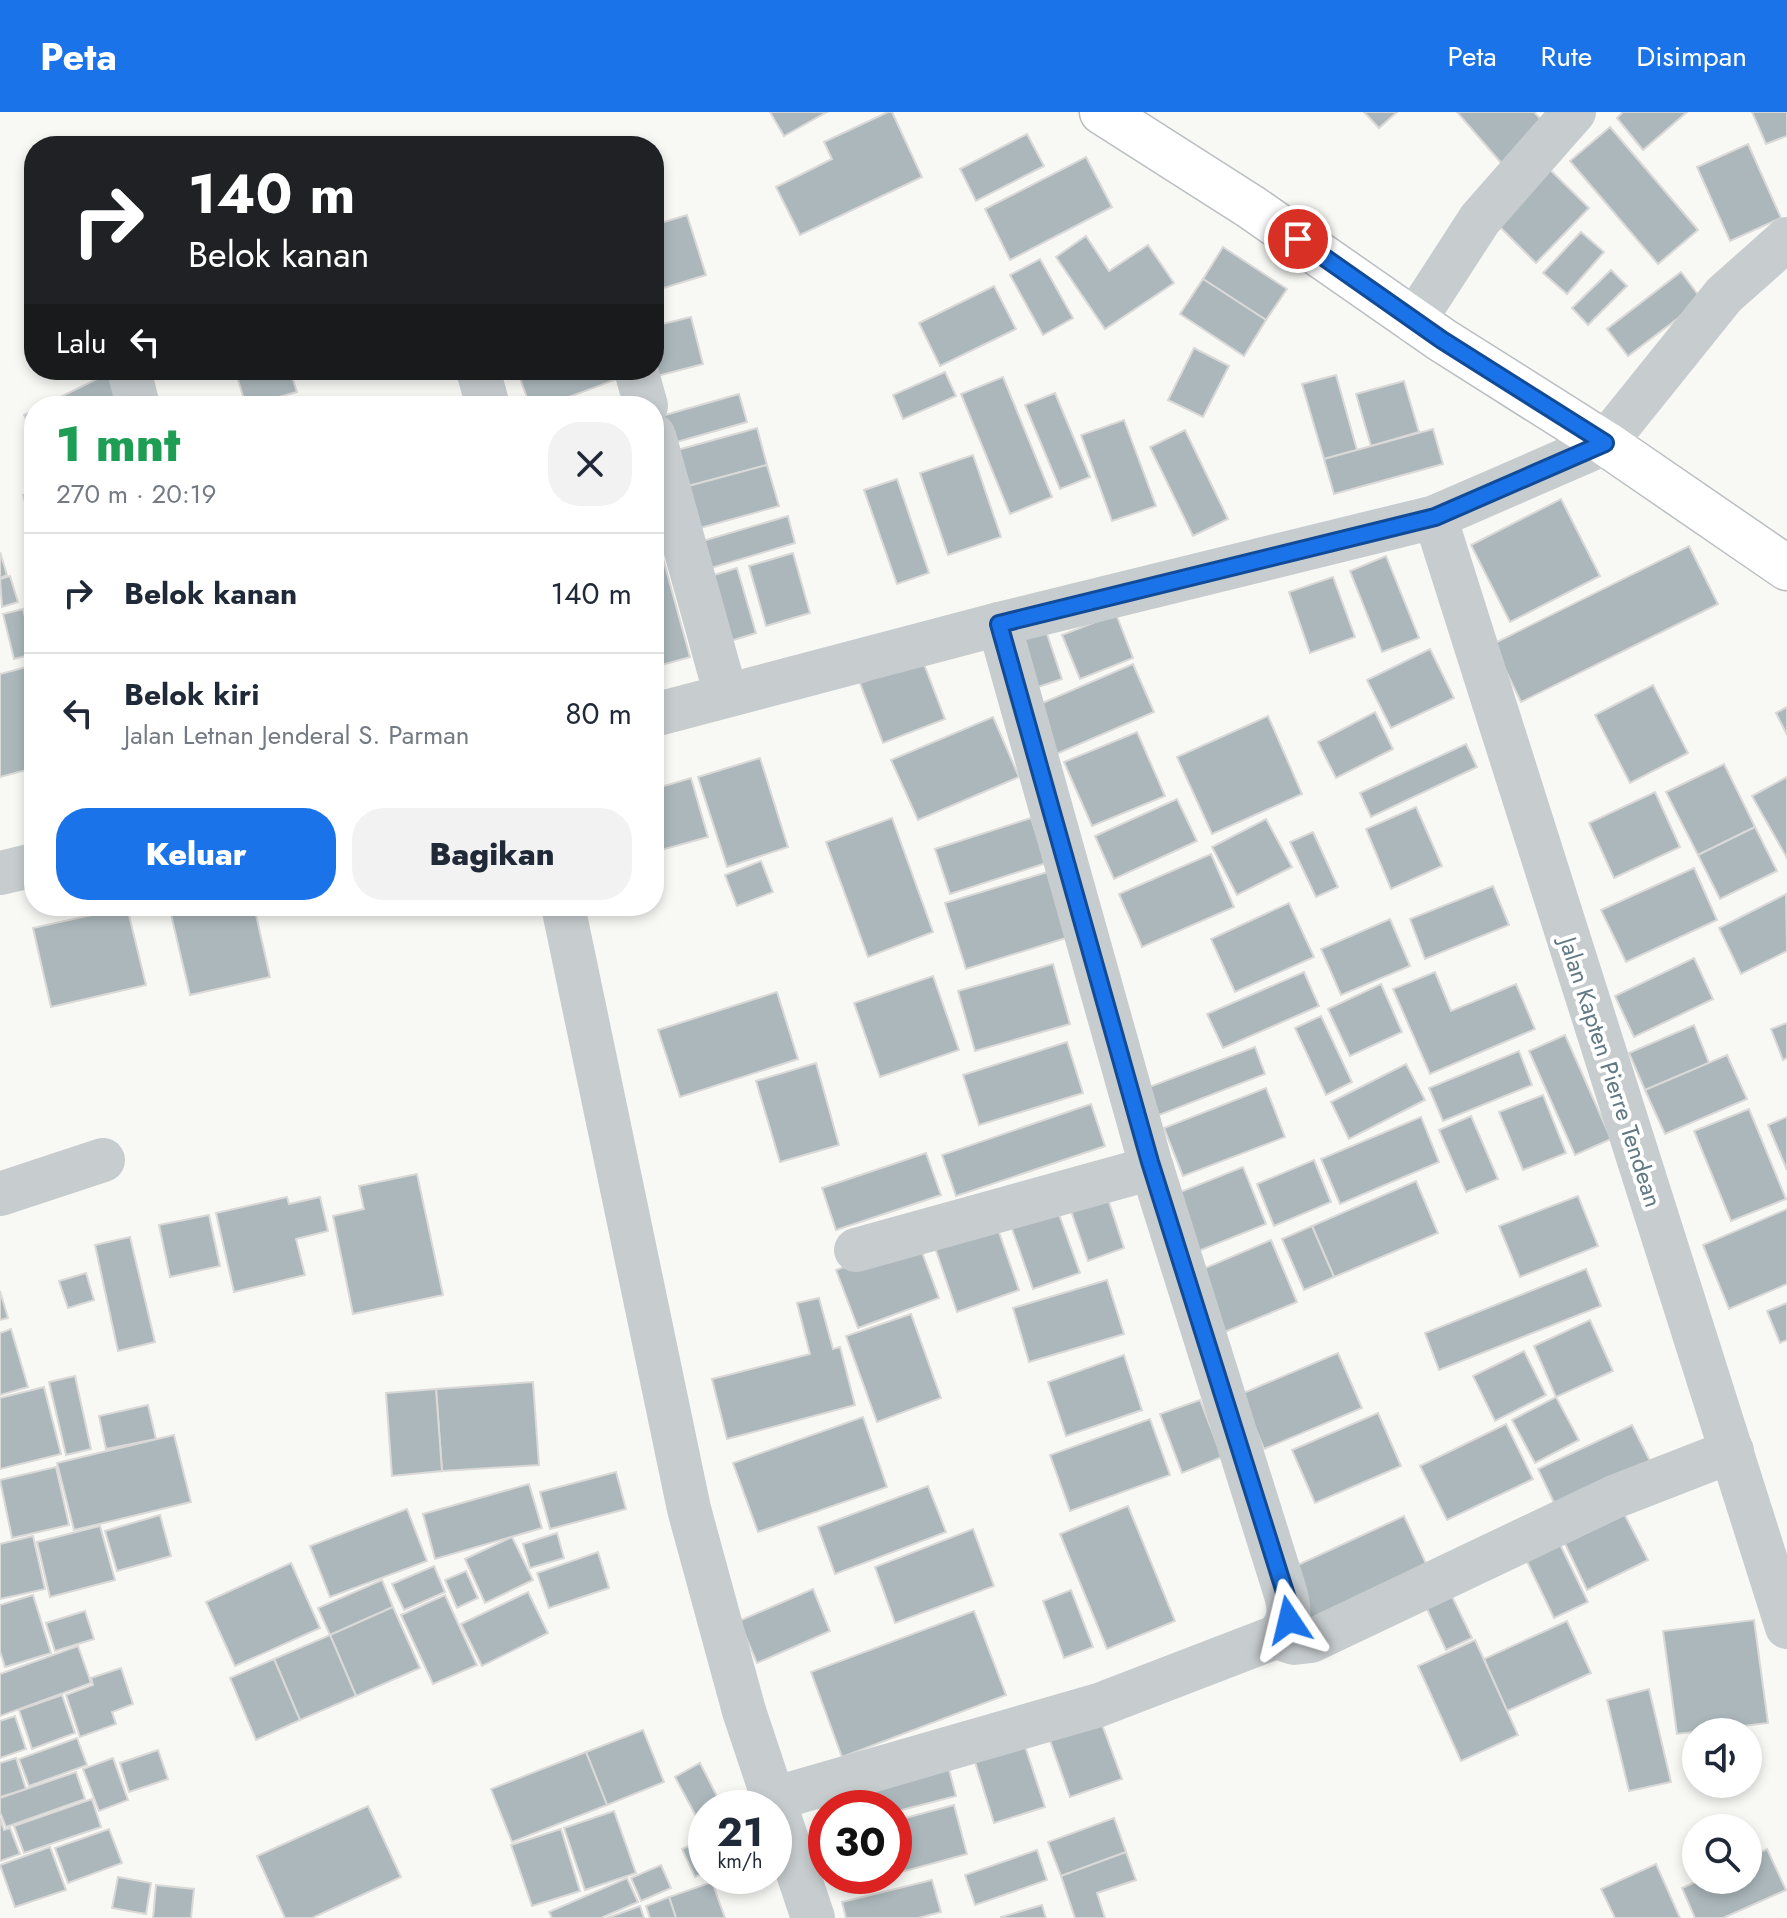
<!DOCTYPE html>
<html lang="id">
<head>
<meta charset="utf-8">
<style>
	:root { --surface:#fff; --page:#f2f2f3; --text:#1f2937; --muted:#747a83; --line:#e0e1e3; --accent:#1a73e8 }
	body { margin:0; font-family:Jost,sans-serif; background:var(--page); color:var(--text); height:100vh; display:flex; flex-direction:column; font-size:30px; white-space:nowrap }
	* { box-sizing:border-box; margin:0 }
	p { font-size:26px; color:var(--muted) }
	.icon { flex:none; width:44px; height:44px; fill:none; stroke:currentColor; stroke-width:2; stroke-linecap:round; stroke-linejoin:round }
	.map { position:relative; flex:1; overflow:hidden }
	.side { position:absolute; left:24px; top:284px; width:640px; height:520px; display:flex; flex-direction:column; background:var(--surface); border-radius:32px; box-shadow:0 4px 12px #0003 }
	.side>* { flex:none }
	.top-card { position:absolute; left:24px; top:24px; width:640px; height:244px; border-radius:32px; box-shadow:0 4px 12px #0003; background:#202124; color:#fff; overflow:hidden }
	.buttons { position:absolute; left:1682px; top:1606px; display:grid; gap:16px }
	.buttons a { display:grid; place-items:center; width:80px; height:80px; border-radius:50%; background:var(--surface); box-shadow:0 4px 12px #0003; font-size:40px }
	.speed { position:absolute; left:688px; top:1678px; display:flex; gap:16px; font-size:40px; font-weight:700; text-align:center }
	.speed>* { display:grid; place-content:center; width:104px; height:104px; border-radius:50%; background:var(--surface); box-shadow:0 4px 12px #0003; line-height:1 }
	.speed small { font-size:20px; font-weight:400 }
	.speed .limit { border:12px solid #d22; background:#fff; color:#111 }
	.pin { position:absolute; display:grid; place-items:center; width:68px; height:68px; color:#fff; margin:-34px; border:4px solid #fff; border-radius:50%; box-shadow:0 2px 8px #0007 }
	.me { position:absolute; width:88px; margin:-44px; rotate:350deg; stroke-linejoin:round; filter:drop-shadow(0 0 6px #0008) }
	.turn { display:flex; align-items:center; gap:28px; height:168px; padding:0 32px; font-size:36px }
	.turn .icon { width:104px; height:104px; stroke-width:2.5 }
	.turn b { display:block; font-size:56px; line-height:68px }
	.then { display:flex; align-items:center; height:76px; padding:0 32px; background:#0003; gap:16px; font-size:30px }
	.round { display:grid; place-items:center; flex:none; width:84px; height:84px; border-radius:32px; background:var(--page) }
	.head { display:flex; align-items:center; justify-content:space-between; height:136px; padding:0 32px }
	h1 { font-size:48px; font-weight:800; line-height:60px; color:#1e9e55 }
	.primary-button { display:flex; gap:16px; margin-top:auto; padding:16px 32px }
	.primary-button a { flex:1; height:92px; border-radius:32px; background:var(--accent); color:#fff; font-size:32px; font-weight:800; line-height:92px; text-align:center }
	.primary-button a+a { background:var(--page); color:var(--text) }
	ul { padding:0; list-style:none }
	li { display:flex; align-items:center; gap:24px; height:120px; padding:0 32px; border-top:2px solid var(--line) }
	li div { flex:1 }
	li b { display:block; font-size:30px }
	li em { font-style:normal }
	header { display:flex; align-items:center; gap:48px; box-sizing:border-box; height:112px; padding:0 40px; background:var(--accent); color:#fff }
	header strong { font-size:38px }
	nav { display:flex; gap:44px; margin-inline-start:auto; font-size:28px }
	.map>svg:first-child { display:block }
	.building { fill:#abb7bb; stroke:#dad9d7; stroke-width:2 }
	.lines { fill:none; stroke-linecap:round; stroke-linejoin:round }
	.highway-casing { stroke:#b9bec0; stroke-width:47 }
	.street { stroke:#c7cccf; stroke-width:44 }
	.highway { stroke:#fff; stroke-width:44 }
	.route-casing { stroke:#114b97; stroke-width:20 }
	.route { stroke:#1a73e8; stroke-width:14 }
	.labels { text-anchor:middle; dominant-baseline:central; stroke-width:8; stroke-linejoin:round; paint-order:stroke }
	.street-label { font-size:24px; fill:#607983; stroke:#fff }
</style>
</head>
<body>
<header>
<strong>Peta</strong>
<nav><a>Peta</a><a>Rute</a><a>Disimpan</a></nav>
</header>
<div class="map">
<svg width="1787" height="1806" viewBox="0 0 1787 1806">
	<rect width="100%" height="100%" fill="#f8f8f5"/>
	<g class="building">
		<polygon points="770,0 827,0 784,24"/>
		<polygon points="888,0 892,0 922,65 800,123 776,75 832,47 824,30"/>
		<polygon points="1364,0 1397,0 1379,16"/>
		<polygon points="1457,0 1534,0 1547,14 1503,53"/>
		<polygon points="1623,0 1687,0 1643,38 1617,6"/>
		<polygon points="1752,0 1787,0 1787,24 1766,32"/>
		<polygon points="1610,15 1698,118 1658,152 1570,49"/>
		<polygon points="1027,22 1044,54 976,89 960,57"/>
		<polygon points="1748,32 1781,106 1730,129 1697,55"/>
		<polygon points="1086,45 1112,95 1010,148 985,97"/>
		<polygon points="1543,51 1589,96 1536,151 1491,106"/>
		<polygon points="687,103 706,163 654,179 654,113"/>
		<polygon points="1581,120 1604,140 1567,182 1543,161"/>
		<polygon points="1086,124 1109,159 1148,133 1174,171 1105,217 1056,145"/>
		<polygon points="1223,135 1287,177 1266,208 1203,167"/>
		<polygon points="1040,147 1073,206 1043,223 1010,163"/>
		<polygon points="1611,158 1627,174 1588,213 1572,196"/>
		<polygon points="1681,160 1702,188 1628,244 1607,217"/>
		<polygon points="1203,167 1266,208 1244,244 1180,202"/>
		<polygon points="994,174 1016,217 940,254 919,211"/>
		<polygon points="691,205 703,252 642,268 654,258 654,214"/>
		<polygon points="1194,236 1229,254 1203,305 1168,288"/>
		<polygon points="235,258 290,258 297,280 246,294"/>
		<polygon points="517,258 618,258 620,266 545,294 530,294"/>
		<polygon points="945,260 956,284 903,307 893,283"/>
		<polygon points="107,262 123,294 42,294"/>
		<polygon points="1336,263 1357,338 1324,347 1302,272"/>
		<polygon points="1003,265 1052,385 1010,402 961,282"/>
		<polygon points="1404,269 1419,320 1371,334 1356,282"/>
		<polygon points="1055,281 1090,365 1060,377 1025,293"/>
		<polygon points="739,282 747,310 666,333 658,305"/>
		<polygon points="34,298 34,322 24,303"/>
		<polygon points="1124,308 1156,394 1112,409 1081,323"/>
		<polygon points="757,316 767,353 681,376 670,340"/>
		<polygon points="1433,317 1443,352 1334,382 1324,347"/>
		<polygon points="1185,318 1228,407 1193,424 1150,335"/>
		<polygon points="973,343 1001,425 948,443 920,361"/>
		<polygon points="767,353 779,394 693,418 681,376"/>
		<polygon points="897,367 929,461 897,472 864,378"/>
		<polygon points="34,380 34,418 33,418 23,383"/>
		<polygon points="1561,387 1600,464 1510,510 1471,433"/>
		<polygon points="788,404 795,431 704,458 696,431"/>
		<polygon points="659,432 690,545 655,555 654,434"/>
		<polygon points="1689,434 1718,492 1521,590 1493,532"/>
		<polygon points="0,440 7,463 0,466"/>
		<polygon points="793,441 810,501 766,514 749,454"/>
		<polygon points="1386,444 1419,526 1382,540 1350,459"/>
		<polygon points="737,456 756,521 721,532 701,467"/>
		<polygon points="10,464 18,490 2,495 0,467"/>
		<polygon points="1333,465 1355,525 1310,541 1289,480"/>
		<polygon points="23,497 34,542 14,547 3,502"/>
		<polygon points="1116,502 1133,546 1080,567 1062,523"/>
		<polygon points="1043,510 1062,567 1029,578 1009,522"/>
		<polygon points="1430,537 1454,586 1391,616 1367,568"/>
		<polygon points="922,547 945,607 883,631 860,571"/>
		<polygon points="1133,552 1154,600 1054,643 1033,595"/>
		<polygon points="34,553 34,656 0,665 0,562"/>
		<polygon points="1653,573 1688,641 1630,671 1595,603"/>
		<polygon points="1787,595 1787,623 1776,601"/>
		<polygon points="1375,600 1393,637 1336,666 1318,630"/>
		<polygon points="1268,604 1302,682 1212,722 1177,645"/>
		<polygon points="993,605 1019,665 918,708 891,648"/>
		<polygon points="1137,620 1165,684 1092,714 1064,650"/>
		<polygon points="1466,632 1477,655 1371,705 1360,681"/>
		<polygon points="760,646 788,735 727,755 698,665"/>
		<polygon points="1724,652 1755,715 1698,743 1666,680"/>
		<polygon points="1787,665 1787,746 1752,684"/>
		<polygon points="691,666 708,725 654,740 654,677"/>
		<polygon points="1655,680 1680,735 1614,766 1589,711"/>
		<polygon points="1177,687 1197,729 1114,767 1095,724"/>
		<polygon points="1416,695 1442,754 1391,777 1366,717"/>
		<polygon points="892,706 933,820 868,845 826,730"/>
		<polygon points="1031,706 1046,751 950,782 935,737"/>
		<polygon points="1266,707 1292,755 1237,783 1212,735"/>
		<polygon points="1755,715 1777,759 1720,787 1698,743"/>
		<polygon points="1313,720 1338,775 1316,785 1290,730"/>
		<polygon points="1211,742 1234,795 1142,835 1119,782"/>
		<polygon points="761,749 773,780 737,794 725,763"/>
		<polygon points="1694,756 1717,808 1626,850 1601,798"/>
		<polygon points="1051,759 1072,824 966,857 945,791"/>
		<polygon points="1493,774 1509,813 1425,847 1410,807"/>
		<polygon points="1786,782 1787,839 1741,862 1719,816"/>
		<polygon points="1289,791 1314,845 1235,880 1211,827"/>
		<polygon points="169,794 254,794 270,865 190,883"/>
		<polygon points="127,795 146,873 51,895 33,816"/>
		<polygon points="1390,807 1410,854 1341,883 1321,837"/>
		<polygon points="1694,846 1713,887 1634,925 1615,884"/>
		<polygon points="1053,852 1070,912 975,939 958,879"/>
		<polygon points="1304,860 1319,894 1223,936 1207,902"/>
		<polygon points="1435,860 1451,899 1516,872 1535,917 1430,962 1393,877"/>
		<polygon points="933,864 959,938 880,965 854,891"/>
		<polygon points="1381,872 1402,920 1350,944 1328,897"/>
		<polygon points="777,880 798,947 680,985 658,918"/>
		<polygon points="1321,904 1352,970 1326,983 1295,916"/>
		<polygon points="1787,911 1787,946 1783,948 1771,917"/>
		<polygon points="1694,913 1709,951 1645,978 1629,941"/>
		<polygon points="1565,923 1611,1027 1575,1043 1529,939"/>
		<polygon points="1067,930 1083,981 979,1013 963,963"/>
		<polygon points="1255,935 1265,962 1159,1003 1149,975"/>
		<polygon points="1519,939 1532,973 1443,1009 1429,976"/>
		<polygon points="1727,943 1747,987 1665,1022 1645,978"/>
		<polygon points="816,951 839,1033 780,1050 756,969"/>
		<polygon points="1406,952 1425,988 1349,1027 1331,990"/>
		<polygon points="1266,976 1285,1025 1183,1064 1164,1016"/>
		<polygon points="1543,983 1566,1041 1523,1058 1499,1000"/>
		<polygon points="1091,992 1105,1034 956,1084 942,1043"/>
		<polygon points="1749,997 1786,1087 1731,1109 1694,1019"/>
		<polygon points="1471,1004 1498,1067 1466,1080 1439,1018"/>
		<polygon points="1421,1005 1439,1050 1340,1092 1321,1047"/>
		<polygon points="1787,1005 1787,1058 1768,1013"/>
		<polygon points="926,1041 941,1083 836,1118 822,1076"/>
		<polygon points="1314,1048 1331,1090 1274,1114 1257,1072"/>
		<polygon points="1243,1055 1266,1112 1196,1140 1173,1083"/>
		<polygon points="417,1062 443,1183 353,1202 333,1104 364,1097 359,1074"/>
		<polygon points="1416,1069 1438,1121 1334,1165 1312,1114"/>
		<polygon points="1105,1078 1124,1136 1088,1149 1068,1090"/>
		<polygon points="1578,1084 1598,1134 1520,1165 1499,1114"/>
		<polygon points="287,1085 289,1092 320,1085 328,1119 296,1127 305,1163 234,1180 216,1101"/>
		<polygon points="1056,1094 1080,1161 1033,1177 1010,1111"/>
		<polygon points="1787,1097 1787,1172 1729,1197 1703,1133"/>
		<polygon points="209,1103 220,1154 170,1165 159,1113"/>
		<polygon points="993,1103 1019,1178 957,1200 931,1124"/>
		<polygon points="1312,1114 1334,1165 1304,1178 1282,1127"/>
		<polygon points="130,1125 155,1230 118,1239 95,1133"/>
		<polygon points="917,1127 939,1186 858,1216 836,1158"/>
		<polygon points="1271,1128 1297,1190 1222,1221 1196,1160"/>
		<polygon points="1586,1157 1601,1194 1439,1258 1425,1221"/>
		<polygon points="86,1161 94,1188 68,1196 59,1169"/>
		<polygon points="1107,1168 1124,1222 1029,1250 1013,1196"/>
		<polygon points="0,1179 8,1206 0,1208"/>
		<polygon points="819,1186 833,1237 840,1235 855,1293 727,1327 712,1267 810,1242 797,1191"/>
		<polygon points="1787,1191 1787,1228 1780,1231 1767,1199"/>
		<polygon points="911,1202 941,1286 877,1310 846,1224"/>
		<polygon points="1590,1208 1613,1259 1556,1285 1534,1234"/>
		<polygon points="11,1217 28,1275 0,1283 0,1221"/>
		<polygon points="1524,1239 1546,1283 1495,1309 1473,1264"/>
		<polygon points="1338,1241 1362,1296 1264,1337 1241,1282"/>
		<polygon points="1124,1243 1142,1298 1066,1324 1048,1270"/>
		<polygon points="75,1264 91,1337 66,1343 49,1270"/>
		<polygon points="533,1270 539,1353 442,1359 436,1277"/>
		<polygon points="44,1275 61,1342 0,1357 0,1286"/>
		<polygon points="436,1277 442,1359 392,1364 386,1281"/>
		<polygon points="1556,1285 1579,1328 1535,1351 1512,1308"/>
		<polygon points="1200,1288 1222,1345 1182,1361 1160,1302"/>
		<polygon points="148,1293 156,1327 106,1337 99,1304"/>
		<polygon points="1378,1301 1401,1354 1315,1391 1292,1338"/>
		<polygon points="863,1305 887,1375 758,1420 733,1351"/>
		<polygon points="1150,1307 1170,1363 1070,1399 1050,1343"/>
		<polygon points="1506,1312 1533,1367 1447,1408 1420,1354"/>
		<polygon points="1632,1313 1651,1351 1557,1397 1538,1357"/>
		<polygon points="174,1323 191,1390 74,1418 57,1351"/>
		<polygon points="56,1355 69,1413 12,1426 0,1368"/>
		<polygon points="616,1360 626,1397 550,1417 540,1380"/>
		<polygon points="529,1372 542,1416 435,1447 423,1402"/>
		<polygon points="928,1374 946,1420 835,1462 818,1415"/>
		<polygon points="1617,1388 1648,1448 1587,1478 1558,1417"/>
		<polygon points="1128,1394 1175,1509 1107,1537 1060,1422"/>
		<polygon points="407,1397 427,1449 330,1485 310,1434"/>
		<polygon points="160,1403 171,1444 117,1459 105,1419"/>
		<polygon points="1404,1404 1429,1458 1313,1513 1287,1458"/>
		<polygon points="100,1414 115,1468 50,1485 37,1430"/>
		<polygon points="973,1417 994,1474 895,1511 875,1455"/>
		<polygon points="1553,1418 1588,1490 1554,1506 1519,1433"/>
		<polygon points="557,1421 564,1446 530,1456 523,1432"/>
		<polygon points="33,1424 45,1477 0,1487 0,1432"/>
		<polygon points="512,1425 533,1468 485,1491 465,1447"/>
		<polygon points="598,1440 609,1476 549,1496 537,1461"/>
		<polygon points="291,1451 320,1516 235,1554 206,1490"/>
		<polygon points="434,1454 445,1480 404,1498 392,1472"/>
		<polygon points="466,1459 478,1486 457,1496 445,1468"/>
		<polygon points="382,1468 393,1495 330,1523 318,1496"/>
		<polygon points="1447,1474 1472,1526 1446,1538 1422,1486"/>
		<polygon points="813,1477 830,1519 757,1551 739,1509"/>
		<polygon points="1071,1478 1093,1535 1064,1546 1043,1489"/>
		<polygon points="528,1480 548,1521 482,1554 461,1512"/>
		<polygon points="33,1483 51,1541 5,1555 0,1539 0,1493"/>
		<polygon points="445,1483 477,1553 433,1572 401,1503"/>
		<polygon points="393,1495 420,1556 356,1584 330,1523"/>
		<polygon points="85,1499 94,1527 55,1539 46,1511"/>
		<polygon points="974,1499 1006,1583 842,1645 811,1560"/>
		<polygon points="1754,1508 1768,1611 1677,1622 1663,1519"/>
		<polygon points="1567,1509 1591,1561 1507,1599 1484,1547"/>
		<polygon points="330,1523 356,1584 300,1608 274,1547"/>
		<polygon points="1475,1528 1518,1623 1461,1649 1418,1554"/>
		<polygon points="78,1534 91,1571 0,1604 0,1562"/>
		<polygon points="274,1547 300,1608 256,1628 230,1566"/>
		<polygon points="121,1556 133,1592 112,1600 116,1612 80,1625 66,1583 93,1573 91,1566"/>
		<polygon points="1649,1577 1671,1670 1629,1679 1607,1588"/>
		<polygon points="62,1583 75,1621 32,1637 19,1598"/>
		<polygon points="1097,1599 1122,1667 1070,1685 1046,1617"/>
		<polygon points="15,1604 26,1637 0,1646 0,1609"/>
		<polygon points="643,1618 664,1670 607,1693 586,1640"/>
		<polygon points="1020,1619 1045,1695 994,1711 970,1634"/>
		<polygon points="77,1626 87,1653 29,1674 19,1647"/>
		<polygon points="158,1638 168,1667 129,1680 120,1651"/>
		<polygon points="586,1640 607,1693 512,1730 491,1677"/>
		<polygon points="16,1646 26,1677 0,1685 0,1651"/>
		<polygon points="113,1646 128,1688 99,1699 83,1657"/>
		<polygon points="946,1646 956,1684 894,1700 894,1696 834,1696 829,1677"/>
		<polygon points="700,1651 723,1696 706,1696 704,1719 675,1665"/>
		<polygon points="76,1660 85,1687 6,1715 0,1700 0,1686"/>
		<polygon points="92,1687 101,1715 24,1741 14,1714"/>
		<polygon points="954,1693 967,1742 894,1762 894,1709"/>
		<polygon points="368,1694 401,1765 312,1806 285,1806 257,1744"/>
		<polygon points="614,1699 636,1761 585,1778 564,1716"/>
		<polygon points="0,1706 4,1718 10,1716 20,1742 0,1749"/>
		<polygon points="1114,1706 1126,1740 1061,1764 1048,1730"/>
		<polygon points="109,1717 122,1751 68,1771 55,1736"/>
		<polygon points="561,1717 580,1779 532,1794 511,1733"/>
		<polygon points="706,1726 706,1760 695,1765 682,1737"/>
		<polygon points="50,1735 66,1778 15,1795 0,1753"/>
		<polygon points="1767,1737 1786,1778 1723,1806 1695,1806 1682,1776 1700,1768 1748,1768 1748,1746"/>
		<polygon points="1037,1738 1047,1768 975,1793 965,1763"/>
		<polygon points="1126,1740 1136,1768 1097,1781 1105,1806 1075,1806 1061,1764"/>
		<polygon points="1656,1752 1680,1806 1615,1806 1601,1777"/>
		<polygon points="661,1753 671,1776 641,1789 631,1766"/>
		<polygon points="853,1764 885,1764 855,1772"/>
		<polygon points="118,1765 151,1771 146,1802 112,1796"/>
		<polygon points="627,1766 638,1790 601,1806 552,1806 549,1800"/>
		<polygon points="932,1768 941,1800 918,1806 846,1806 842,1790"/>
		<polygon points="712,1770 725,1806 676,1806 669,1785"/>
		<polygon points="156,1773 194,1777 191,1806 153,1806"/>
		<polygon points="669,1785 676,1806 650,1806 646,1794"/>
		<polygon points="1042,1793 1046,1806 1001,1806 1001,1805"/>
		<polygon points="640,1794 644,1806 607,1806"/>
	</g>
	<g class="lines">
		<defs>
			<polyline id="highway" points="1102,0 1251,95 1442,228 1605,331 1787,456"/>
		</defs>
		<use href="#highway" class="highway-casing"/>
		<g class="street">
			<polyline points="1414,209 1480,107 1574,0"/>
			<polyline points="129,258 138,294"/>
			<polyline points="478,258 488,294"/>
			<polyline points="636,258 646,294"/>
			<polyline points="654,324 726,583"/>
			<polyline points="1435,405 1787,1515"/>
			<polyline points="654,603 999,512 1435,405 1605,331 1724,183 1787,127"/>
			<polyline points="0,761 34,753"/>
			<polyline points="563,794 689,1397 744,1599 813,1806"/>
			<polyline points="0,1082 103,1048"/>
			<polyline points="856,1138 1152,1056"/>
			<polyline points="1276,1525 1294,1531 1311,1529 1614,1385 1732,1339"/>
			<path d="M 773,1687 L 1099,1593 L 1276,1525 C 1293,1508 1290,1494 1283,1473 L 1150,1050 L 999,512"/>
		</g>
		<use href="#highway" class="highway"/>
	</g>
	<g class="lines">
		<defs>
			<polyline id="route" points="1289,1508 1289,1493 1150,1050 999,512 1435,405 1605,331 1442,228 1298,127"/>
		</defs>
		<use href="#route" class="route-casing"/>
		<use href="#route" class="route"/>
	</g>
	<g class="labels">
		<g class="street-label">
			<text transform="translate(1611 960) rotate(72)">Jalan Kapten Pierre Tendean</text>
		</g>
	</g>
</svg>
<div class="buttons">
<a><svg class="icon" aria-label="sound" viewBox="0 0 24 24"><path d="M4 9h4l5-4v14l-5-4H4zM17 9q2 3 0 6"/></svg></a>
<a><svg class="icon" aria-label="search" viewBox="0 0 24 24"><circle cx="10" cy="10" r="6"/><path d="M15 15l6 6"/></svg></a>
</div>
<div class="speed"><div>21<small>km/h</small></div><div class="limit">30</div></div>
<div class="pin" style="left:1298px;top:127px;background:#d93025"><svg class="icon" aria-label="arrive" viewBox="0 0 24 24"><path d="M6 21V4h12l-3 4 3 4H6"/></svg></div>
<svg class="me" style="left:1289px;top:1508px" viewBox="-20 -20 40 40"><path d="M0-17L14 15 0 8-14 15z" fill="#1a73e8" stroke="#fff" stroke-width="4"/></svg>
<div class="top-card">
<div class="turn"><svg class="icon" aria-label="right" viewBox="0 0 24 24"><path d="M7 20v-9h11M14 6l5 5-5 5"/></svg><div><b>140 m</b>Belok kanan</div></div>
<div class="then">Lalu<svg class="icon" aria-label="left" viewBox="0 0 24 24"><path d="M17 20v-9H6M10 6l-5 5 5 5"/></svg></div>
</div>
<section class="side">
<div class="head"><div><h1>1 mnt</h1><p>270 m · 20:19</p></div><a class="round"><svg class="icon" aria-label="close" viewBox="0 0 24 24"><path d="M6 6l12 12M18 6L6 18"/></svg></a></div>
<ul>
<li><svg class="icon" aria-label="right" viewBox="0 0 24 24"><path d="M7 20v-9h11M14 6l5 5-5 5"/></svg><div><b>Belok kanan</b></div><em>140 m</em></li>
<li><svg class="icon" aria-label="left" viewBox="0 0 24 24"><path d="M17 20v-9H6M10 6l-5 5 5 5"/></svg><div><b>Belok kiri</b><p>Jalan Letnan Jenderal S. Parman</p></div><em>80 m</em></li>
</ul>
<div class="primary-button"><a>Keluar</a><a>Bagikan</a></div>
</section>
</div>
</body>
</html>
